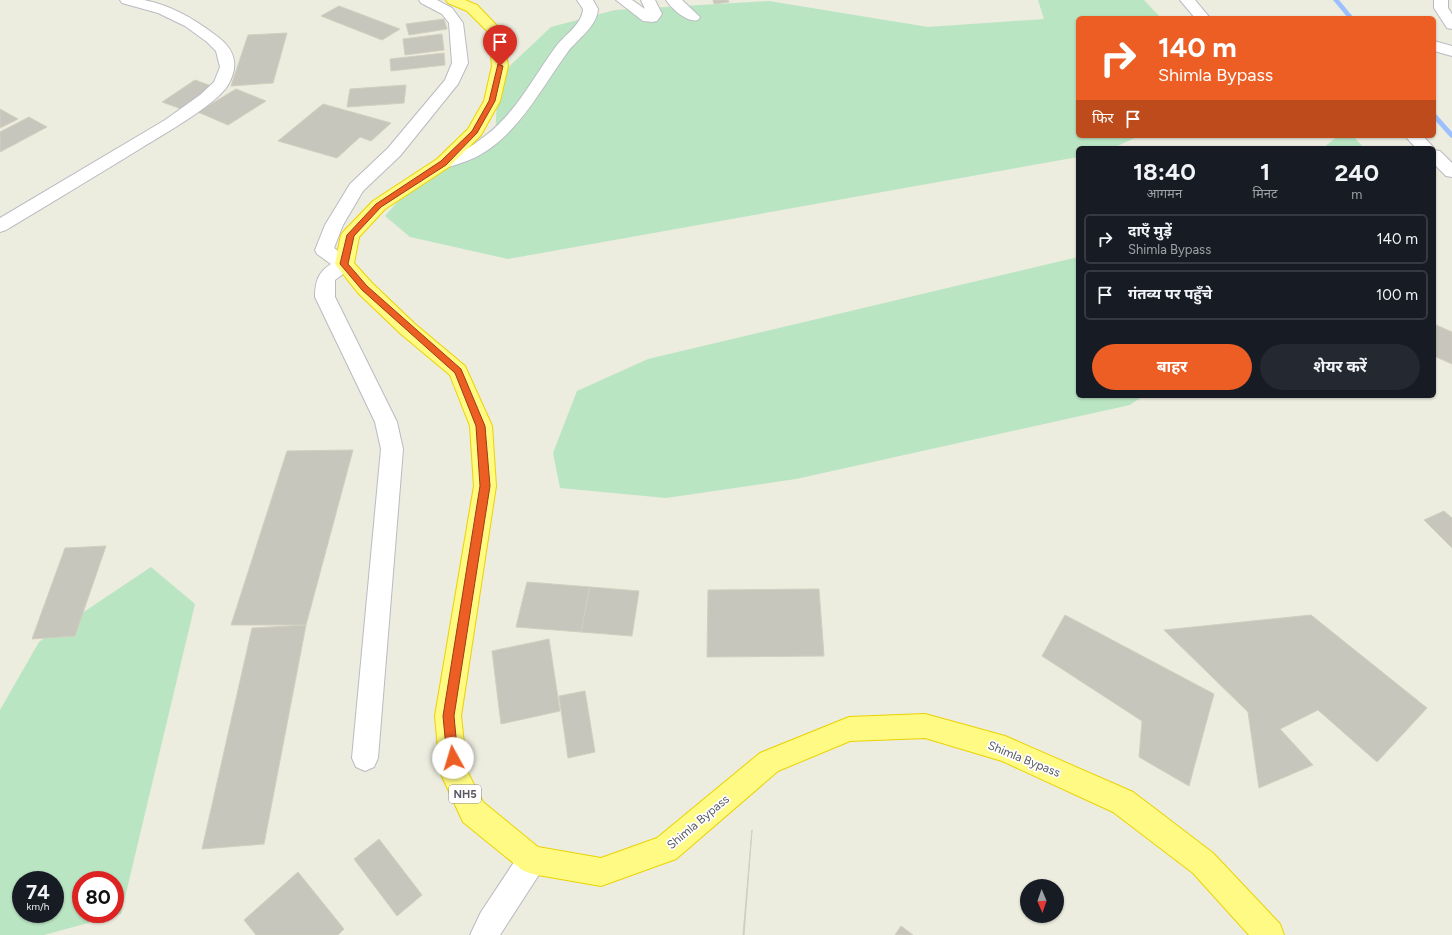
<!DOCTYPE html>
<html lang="hi">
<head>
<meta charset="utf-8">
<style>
	:root { --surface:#171b24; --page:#242831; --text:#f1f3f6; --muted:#9ea1a6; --line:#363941; --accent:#ed5e24 }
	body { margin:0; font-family:Figtree,"Noto Sans Devanagari",sans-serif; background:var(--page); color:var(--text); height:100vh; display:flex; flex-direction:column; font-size:15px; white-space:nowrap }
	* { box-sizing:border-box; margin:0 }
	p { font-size:13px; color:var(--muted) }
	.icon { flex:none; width:22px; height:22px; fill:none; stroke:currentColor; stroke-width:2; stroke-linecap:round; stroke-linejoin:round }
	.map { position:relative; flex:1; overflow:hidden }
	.drawer { position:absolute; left:1076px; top:146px; width:360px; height:252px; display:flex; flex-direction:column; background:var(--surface); border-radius:6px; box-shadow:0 1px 3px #0004 }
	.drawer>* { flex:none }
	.top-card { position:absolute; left:1076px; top:16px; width:360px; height:122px; border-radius:6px; box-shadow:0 1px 3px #0004; background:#ed5e24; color:#fff; overflow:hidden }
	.needle { width:26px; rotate:178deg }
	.controls { position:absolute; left:1020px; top:879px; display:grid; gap:8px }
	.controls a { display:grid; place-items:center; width:44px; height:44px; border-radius:50%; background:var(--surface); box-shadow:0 1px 3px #0004; font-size:20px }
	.speed { position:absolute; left:12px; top:871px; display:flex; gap:8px; font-size:20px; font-weight:700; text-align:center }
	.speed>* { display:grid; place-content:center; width:52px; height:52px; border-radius:50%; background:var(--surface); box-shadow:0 1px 3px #0004; line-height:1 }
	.speed small { font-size:10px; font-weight:400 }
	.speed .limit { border:6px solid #d22; background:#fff; color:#111 }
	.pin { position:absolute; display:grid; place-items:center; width:34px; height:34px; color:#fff; margin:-41px -17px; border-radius:50% 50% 50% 0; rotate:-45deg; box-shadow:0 0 4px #0007 }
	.pin .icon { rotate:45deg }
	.me { position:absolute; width:44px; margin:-22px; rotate:354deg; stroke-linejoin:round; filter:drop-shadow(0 0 3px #0008) }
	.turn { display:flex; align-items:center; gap:14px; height:84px; padding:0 16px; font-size:18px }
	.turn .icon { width:52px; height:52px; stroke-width:2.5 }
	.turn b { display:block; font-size:28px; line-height:34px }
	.then { display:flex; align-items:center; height:38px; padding:0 16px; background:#0003; gap:8px; font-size:15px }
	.eta { display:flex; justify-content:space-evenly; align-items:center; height:68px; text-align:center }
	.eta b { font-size:24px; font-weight:700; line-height:28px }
	.button { display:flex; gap:8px; margin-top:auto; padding:8px 16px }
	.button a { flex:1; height:46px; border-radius:24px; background:var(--accent); color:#fff; font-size:16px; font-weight:700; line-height:46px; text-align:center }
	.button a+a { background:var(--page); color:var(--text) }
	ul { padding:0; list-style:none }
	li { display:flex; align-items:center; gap:12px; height:50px; margin:0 8px 6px; padding:0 8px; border:2px solid var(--line); border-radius:6px }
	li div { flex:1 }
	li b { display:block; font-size:15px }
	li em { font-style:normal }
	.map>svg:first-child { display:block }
	.green { fill:#bae5c3; fill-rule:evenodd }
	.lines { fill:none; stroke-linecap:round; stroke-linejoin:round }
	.stream { fill:#9cbfff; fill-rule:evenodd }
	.building { fill:#c7c6bc; stroke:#d1cfbd }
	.minor-casing { stroke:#babbc2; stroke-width:2 }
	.highway-casing { stroke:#ebd300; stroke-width:2 }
	.minor { fill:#fff; fill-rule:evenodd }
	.highway { fill:#fffa83; fill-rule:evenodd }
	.route { fill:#ed5e24; stroke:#9a3d17 }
	.labels { text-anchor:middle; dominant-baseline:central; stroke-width:3.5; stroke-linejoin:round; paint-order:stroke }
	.shield { fill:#fff; stroke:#8a8c90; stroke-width:1 }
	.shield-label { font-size:11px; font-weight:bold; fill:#585a61 }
	.street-label { font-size:12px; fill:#585a61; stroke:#fff }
</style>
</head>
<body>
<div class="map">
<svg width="1452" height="935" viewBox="0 0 1452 935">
	<rect width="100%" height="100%" fill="#ececdf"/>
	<g class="green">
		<polygon points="1038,0 1144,0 1161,18 1078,18 1078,136 1139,136 1113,148 1078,148 1078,157 508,259 410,237 385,216 412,185 495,140 498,77 551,27 615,10 769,1 928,27 1044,19"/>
		<polygon points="1338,136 1353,136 1364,148 1323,148"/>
		<polygon points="1078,257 1078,396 1143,396 1130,405 796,479 666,498 560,488 553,453 577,391 648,359"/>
		<path d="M 151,567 L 195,604 L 121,914 L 44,935 L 0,935 L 0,710 L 39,642 ZM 21,880 L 55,880 L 55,914 L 21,914 ZM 81,880 L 115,880 L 115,914 L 81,914 Z"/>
	</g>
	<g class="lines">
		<g class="stream">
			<polygon points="1333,0 1339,0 1354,18 1348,18"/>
			<polygon points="1434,113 1436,114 1452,132 1452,138 1450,137 1434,119"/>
		</g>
	</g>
	<g class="building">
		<polygon points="713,0 728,0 729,2 714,4"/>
		<polygon points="339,6 400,29 382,40 321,16"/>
		<polygon points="444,19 447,29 409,35 406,24"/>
		<polygon points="287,33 273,83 231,86 248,35"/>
		<polygon points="442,34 444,50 405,55 403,39"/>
		<polygon points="444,53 445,65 391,71 390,59"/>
		<polygon points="195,80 217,88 184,110 162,102"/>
		<polygon points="406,85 404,103 347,107 350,89"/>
		<polygon points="236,89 266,101 228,125 198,112"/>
		<polygon points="323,104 391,123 371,141 360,137 337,158 278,141"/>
		<polygon points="0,109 18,119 0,128"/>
		<polygon points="29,117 47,127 0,152 0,132"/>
		<polygon points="1434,324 1452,332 1452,364 1434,356"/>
		<polygon points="353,450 306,625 231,625 287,451"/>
		<polygon points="1444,511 1452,518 1452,548 1424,520"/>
		<polygon points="106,546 75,636 32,639 65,548"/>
		<polygon points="527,582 590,587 581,632 516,627"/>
		<polygon points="590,587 639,591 632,636 581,632"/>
		<polygon points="819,589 824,656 707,657 708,590"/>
		<polygon points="1065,615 1214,694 1189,786 1139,757 1142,721 1042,656"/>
		<polygon points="1311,615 1427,708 1377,762 1318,710 1280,729 1313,765 1259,788 1248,712 1164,630"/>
		<polygon points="306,625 264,844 202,849 252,628"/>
		<polygon points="549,639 560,711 501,724 492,651"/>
		<polygon points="585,691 595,752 568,758 559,696"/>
		<polygon points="752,830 744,935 743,935"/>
		<polygon points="379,839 422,895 397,916 354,859"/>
		<polygon points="298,872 344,929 338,935 256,935 244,920"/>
		<polygon points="901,926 913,935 895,935"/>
	</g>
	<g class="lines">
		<defs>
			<g id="minor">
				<path d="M 120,0 C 128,0 136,0 144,0 C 170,5 193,18 214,34 C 233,47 241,63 228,85 C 217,104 164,134 143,147 C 98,175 52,202 6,230 L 0,232 L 0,218 L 165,120 L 200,95 L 214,82 L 220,67 L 216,51 L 207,42 L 185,26 L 158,13 L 122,3 Z"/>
				<path d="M 419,0 L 437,0 L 452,8 L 463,23 L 468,63 L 458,84 L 400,156 L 363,191 L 343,225 L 334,248 L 351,260 L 353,264 L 351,268 L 335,280 L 335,297 L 397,422 L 403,449 L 378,758 L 374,767 L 365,771 L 356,767 L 352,758 L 381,449 L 375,422 L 315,297 C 315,282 318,272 331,264 L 317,254 L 315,250 L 325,225 L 350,184 L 388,148 L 445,80 L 452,63 L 449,23 L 442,14 L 421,3 Z"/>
				<path d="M 577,0 L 593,0 L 598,9 C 597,27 576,40 567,53 C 537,94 512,147 461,163 C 452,166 445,169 437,167 L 435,163 C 440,155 456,154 465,150 C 472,146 478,141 485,136 C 516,113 534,76 557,45 C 566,34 582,24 583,9 Z"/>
				<polygon points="616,0 632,0 645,9 641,0 655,0 662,14 657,21 652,22 643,21"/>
				<path d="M 666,0 L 682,0 L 700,17 L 698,20 C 687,23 672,9 666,0 Z"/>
				<polygon points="1180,0 1195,0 1210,18 1195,18"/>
				<polygon points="1434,0 1448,0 1448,8 1452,14 1452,29 1447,28 1434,8"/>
				<polygon points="1434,41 1452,46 1452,56 1434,51"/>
				<polygon points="1405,136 1423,136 1434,148 1416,148"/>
				<polygon points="1434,150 1440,151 1452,163 1452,177 1446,176 1434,164"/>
				<polygon points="532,846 542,850 546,860 542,870 500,935 470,935 481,912 522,850"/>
			</g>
			<polygon id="highway" points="446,0 465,0 477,5 503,32 508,66 500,101 481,135 449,167 385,209 359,237 354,263 372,283 415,324 465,366 492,426 496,486 461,716 467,771 483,802 538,847 601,858 657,838 760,753 849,717 925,714 1005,736 1133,792 1213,853 1280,924 1284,935 1249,935 1193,873 1113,812 1002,761 925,738 850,741 778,771 676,859 601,886 532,874 522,870 463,822 440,772 435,716 474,486 470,426 450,375 401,334 358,293 335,264 341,235 344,231 373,201 437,159 468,129 484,101 492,66 489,33 467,11 448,3"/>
		</defs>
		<use href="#minor" class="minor-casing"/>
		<use href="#highway" class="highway-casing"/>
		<use href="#minor" class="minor"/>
		<use href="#highway" class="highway"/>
	</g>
	<polygon class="route" points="498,64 503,66 495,101 477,133 446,165 381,207 354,236 348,264 367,286 461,369 485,426 490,486 454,716 458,758 457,762 453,763 449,762 447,758 443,716 480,486 476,426 455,373 362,290 340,264 347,235 376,204 441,161 472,131 489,101"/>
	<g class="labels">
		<rect class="shield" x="449" y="785" width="32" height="18" rx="3"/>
		<g class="shield-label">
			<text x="465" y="794">NH5</text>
		</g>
		<g class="street-label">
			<text transform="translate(1024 759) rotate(22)">Shimla Bypass</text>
			<text transform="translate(698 822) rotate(-40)">Shimla Bypass</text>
		</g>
	</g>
</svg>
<div class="controls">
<a><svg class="needle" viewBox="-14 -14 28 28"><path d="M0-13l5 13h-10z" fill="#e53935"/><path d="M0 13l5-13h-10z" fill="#9ea1a6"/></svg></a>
</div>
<div class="speed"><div>74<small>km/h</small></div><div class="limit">80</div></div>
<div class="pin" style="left:500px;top:66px;background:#d93025"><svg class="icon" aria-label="arrive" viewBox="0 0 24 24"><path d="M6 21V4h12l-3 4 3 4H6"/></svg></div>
<svg class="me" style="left:453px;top:758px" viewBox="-20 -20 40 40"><circle r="19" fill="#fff"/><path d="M0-13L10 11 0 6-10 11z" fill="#ed5e24"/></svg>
<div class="top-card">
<div class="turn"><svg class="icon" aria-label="right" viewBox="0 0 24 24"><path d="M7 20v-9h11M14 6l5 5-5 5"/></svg><div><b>140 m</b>Shimla Bypass</div></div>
<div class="then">फिर<svg class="icon" aria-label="arrive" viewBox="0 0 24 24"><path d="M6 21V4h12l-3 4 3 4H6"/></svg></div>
</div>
<section class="drawer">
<div class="eta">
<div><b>18:40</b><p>आगमन</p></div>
<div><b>1</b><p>मिनट</p></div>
<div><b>240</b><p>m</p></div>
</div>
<ul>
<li><svg class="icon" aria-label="right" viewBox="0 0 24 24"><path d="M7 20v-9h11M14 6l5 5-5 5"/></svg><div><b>दाएँ मुड़ें</b><p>Shimla Bypass</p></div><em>140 m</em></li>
<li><svg class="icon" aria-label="arrive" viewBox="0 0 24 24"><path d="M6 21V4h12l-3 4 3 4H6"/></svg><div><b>गंतव्य पर पहुँचे</b></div><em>100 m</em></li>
</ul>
<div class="button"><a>बाहर</a><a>शेयर करें</a></div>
</section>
</div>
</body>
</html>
